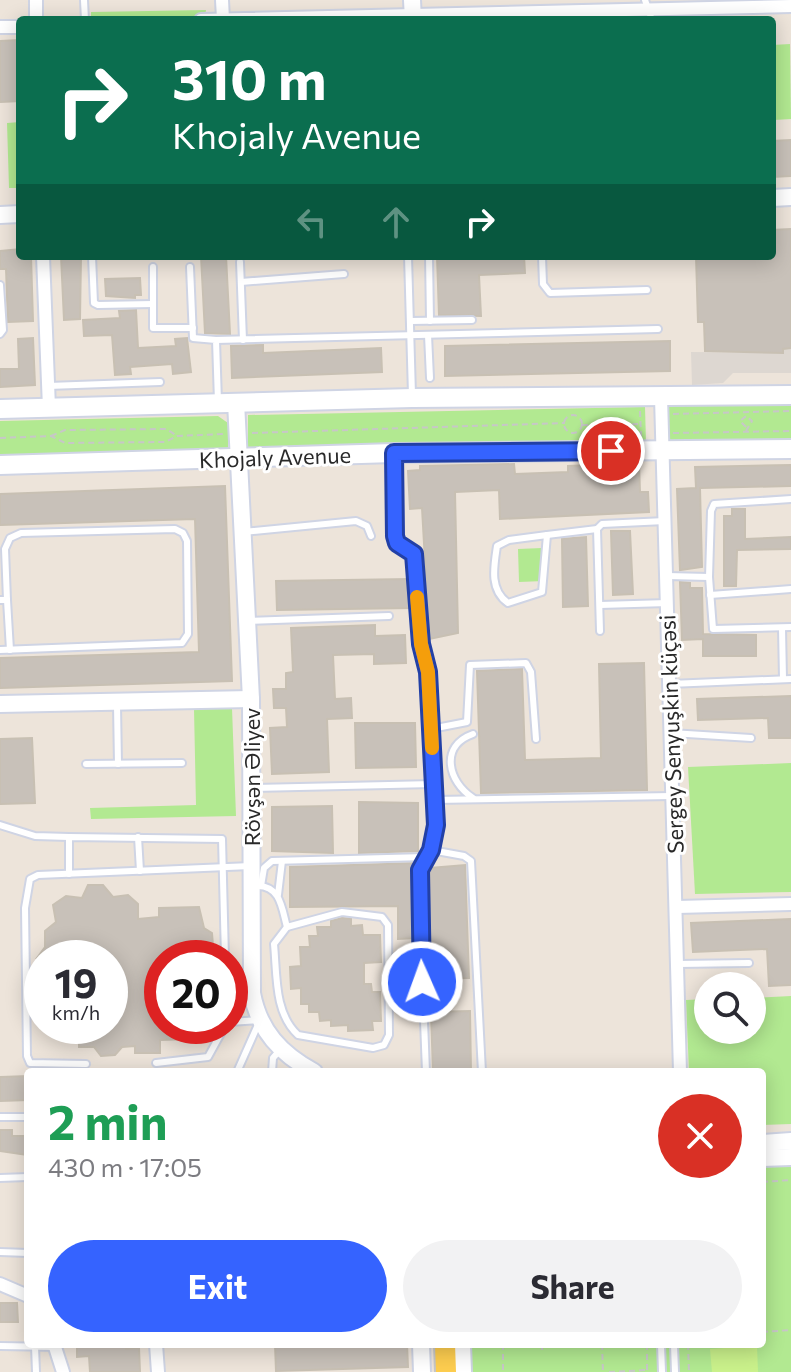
<!DOCTYPE html>
<html lang="en">
<head>
<meta charset="utf-8">
<style>
	:root { --surface:#fff; --page:#f2f2f3; --text:#2b2b33; --muted:#7c7c81; --accent:#3563ff }
	body { margin:0; font-family:Commissioner,sans-serif; background:var(--page); color:var(--text); height:100vh; display:flex; flex-direction:column; font-size:30px; white-space:nowrap }
	* { box-sizing:border-box; margin:0 }
	p { font-size:26px; color:var(--muted) }
	.icon { flex:none; width:44px; height:44px; fill:none; stroke:currentColor; stroke-width:2; stroke-linecap:round; stroke-linejoin:round }
	.map { position:relative; flex:1; overflow:hidden }
	.panel { position:absolute; left:24px; top:1068px; width:742px; height:280px; display:flex; flex-direction:column; background:var(--surface); border-radius:8px; box-shadow:0 4px 20px #0003 }
	.panel>* { flex:none }
	.top-card { position:absolute; left:16px; top:16px; width:760px; height:244px; border-radius:8px; box-shadow:0 4px 20px #0003; background:#0b6e4f; color:#fff; overflow:hidden }
	.tools { position:absolute; left:694px; top:972px; display:grid; gap:16px }
	.tools a { display:grid; place-items:center; width:72px; height:72px; border-radius:50%; background:var(--surface); box-shadow:0 4px 20px #0003; font-size:40px }
	.speed { position:absolute; left:24px; top:940px; display:flex; gap:16px; font-size:40px; font-weight:700; text-align:center }
	.speed>* { display:grid; place-content:center; width:104px; height:104px; border-radius:50%; background:var(--surface); box-shadow:0 4px 20px #0003; line-height:1 }
	.speed small { font-size:20px; font-weight:400 }
	.speed .limit { border:12px solid #d22; background:#fff; color:#111 }
	.pin { position:absolute; display:grid; place-items:center; width:68px; height:68px; color:#fff; margin:-34px; border:4px solid #fff; border-radius:50%; box-shadow:0 2px 8px #0007 }
	.me { position:absolute; width:88px; margin:-44px; rotate:358deg; stroke-linejoin:round; filter:drop-shadow(0 0 6px #0008) }
	.turn { display:flex; align-items:center; gap:28px; height:168px; padding:0 24px; font-size:36px }
	.turn .icon { width:104px; height:104px; stroke-width:2.5 }
	.turn b { display:block; font-size:56px; line-height:68px }
	.lanes { display:flex; align-items:center; height:76px; padding:0 24px; background:#0003; justify-content:center; gap:40px; direction:ltr }
	.lanes .off { opacity:.35 }
	.round { display:grid; place-items:center; flex:none; width:84px; height:84px; border-radius:42px; background:var(--page) }
	.head { display:flex; align-items:center; justify-content:space-between; height:136px; padding:0 24px }
	h1 { font-size:48px; font-weight:700; line-height:60px; color:#1e9e55 }
	.cta { display:flex; gap:16px; margin-top:auto; padding:16px 24px }
	.cta a { flex:1; height:92px; border-radius:48px; background:var(--accent); color:#fff; font-size:32px; font-weight:700; line-height:92px; text-align:center }
	.cta a+a { background:var(--page); color:var(--text) }
	.map>svg:first-child { display:block }
	.green { fill:#b2e991 }
	.pitch { fill:#caf18b }
	.plaza { fill:#ddd7d1 }
	.building { fill:#c8c1b9; stroke:#c8c0b3; stroke-width:2 }
	.lines { fill:none; stroke-linecap:round; stroke-linejoin:round }
	.service-casing { stroke:#cfd4e4; stroke-width:10 }
	.minor-casing { stroke:#cfd4e4; stroke-width:16 }
	.tertiary-casing { stroke:#cfd4e4; stroke-width:20 }
	.secondary-casing { stroke:#cfd4e4; stroke-width:22 }
	.primary-casing { stroke:#c7c7c7; stroke-width:24 }
	.path { stroke:#c7c7c7; stroke-width:2; stroke-dasharray:6 4; stroke-linecap:butt }
	.service { stroke:#fff; stroke-width:6 }
	.minor { stroke:#fff; stroke-width:12 }
	.tertiary { stroke:#fff; stroke-width:16 }
	.secondary { stroke:#fff; stroke-width:18 }
	.primary { stroke:#fdcd4f; stroke-width:20 }
	.route-casing { stroke:#2240a6; stroke-width:20 }
	.route { stroke:#3563ff; stroke-width:14 }
	.slow { stroke:#f59e0b; stroke-width:14 }
	.labels { text-anchor:middle; dominant-baseline:central; stroke-width:6; stroke-linejoin:round; paint-order:stroke }
	.street-label { font-size:22px; fill:#292929; stroke:#fff }
</style>
</head>
<body>
<div class="map">
<svg width="791" height="1372" viewBox="0 0 791 1372">
	<rect width="100%" height="100%" fill="#ede4da"/>
	<g class="green">
		<polygon points="206,10 205,17 91,20 91,12"/>
		<polygon points="790,44 791,119 774,120 772,45"/>
		<polygon points="20,122 20,188 9,188 7,123"/>
		<polygon points="791,403 791,441 668,442 667,405"/>
		<polygon points="645,407 646,442 248,451 248,415"/>
		<polygon points="218,416 228,423 228,450 0,456 0,421"/>
		<polygon points="542,548 544,581 519,582 518,549"/>
		<polygon points="232,708 236,816 91,819 90,808 196,805 194,709"/>
		<polygon points="791,763 791,892 695,894 688,767"/>
		<polygon points="791,996 791,1124 762,1125 762,1072 689,1072 686,1000 708,999 708,1030 752,1030 752,998"/>
		<polygon points="791,1164 791,1372 472,1372 472,1344 762,1344 762,1166"/>
	</g>
	<polygon class="pitch" points="757,1346 758,1372 712,1372 710,1349"/>
	<polygon class="plaza" points="791,348 791,373 733,373 723,383 692,385 691,352 782,353 783,349"/>
	<g class="building">
		<polygon points="19,40 20,101 0,102 0,41"/>
		<polygon points="791,140 791,176 772,177 772,141"/>
		<polygon points="791,229 791,348 783,349 783,353 705,351 704,322 698,322 696,256 772,256 772,230"/>
		<polygon points="20,249 20,256 31,256 33,321 8,322 6,269 0,269 0,251"/>
		<polygon points="61,256 81,256 80,319 64,320"/>
		<polygon points="201,256 226,256 230,334 205,333"/>
		<polygon points="437,256 524,256 525,273 479,275 481,316 439,315"/>
		<polygon points="140,278 141,295 135,295 135,298 106,296 105,279"/>
		<polygon points="136,310 138,348 176,346 175,339 187,338 191,372 173,374 172,364 130,367 131,374 115,375 112,335 84,336 83,320 120,318 119,311"/>
		<polygon points="33,338 35,385 0,387 0,369 19,369 18,339"/>
		<polygon points="670,341 670,371 445,376 445,346"/>
		<polygon points="263,345 263,353 381,348 382,372 232,378 231,346"/>
		<polygon points="639,463 640,492 648,492 649,512 500,519 499,490 455,492 458,633 429,639 422,579 426,579 422,508 410,509 408,471 420,470 420,466 514,464 515,474 568,472 568,466"/>
		<polygon points="791,465 791,486 700,488 702,567 680,570 677,489 696,488 695,467"/>
		<polygon points="225,486 232,681 0,688 0,658 199,652 195,519 0,525 0,494"/>
		<polygon points="732,509 745,509 745,539 791,537 791,549 737,550 736,586 724,586 724,516 732,516"/>
		<polygon points="611,531 630,531 633,594 613,595"/>
		<polygon points="586,537 588,606 563,607 562,539"/>
		<polygon points="410,579 412,608 277,610 276,581"/>
		<polygon points="680,582 690,583 690,588 702,588 703,634 756,635 756,656 703,656 703,639 682,640"/>
		<polygon points="375,625 375,636 405,635 406,663 374,664 374,654 333,655 335,699 351,698 352,718 327,719 329,772 272,774 270,728 287,727 286,708 274,708 273,689 286,689 286,673 293,672 291,628"/>
		<polygon points="644,663 647,790 481,793 477,671 522,669 525,760 601,758 599,664"/>
		<polygon points="791,696 791,738 769,738 768,718 698,720 697,699"/>
		<polygon points="355,723 415,723 416,767 356,768"/>
		<polygon points="32,738 35,803 0,804 0,739"/>
		<polygon points="359,802 418,803 418,851 359,853"/>
		<polygon points="332,806 333,853 272,851 272,807"/>
		<polygon points="418,863 413,891 415,938 398,939 398,906 290,907 290,867"/>
		<polygon points="465,865 469,978 431,979 425,892 430,868"/>
		<polygon points="88,885 103,885 113,897 128,895 138,904 138,919 159,917 159,908 199,907 204,928 212,933 213,946 205,953 206,958 162,958 162,1026 204,1026 192,1039 160,1040 160,1053 135,1053 135,1046 122,1047 115,1055 101,1056 94,1047 79,1047 79,1036 71,1036 71,1026 110,1026 110,958 37,958 45,947 45,931 56,922 53,905 66,896 82,898"/>
		<polygon points="342,918 351,919 351,926 362,925 363,935 380,935 381,962 364,963 364,984 371,984 372,992 380,992 381,1021 372,1021 373,1030 348,1031 348,1025 331,1026 331,1020 320,1021 319,1012 309,1012 309,1004 301,1004 301,988 291,989 290,967 301,966 300,947 310,947 309,936 318,936 317,927 331,927 331,921"/>
		<polygon points="791,919 791,985 769,986 767,949 693,952 691,923"/>
		<polygon points="470,1011 471,1072 433,1072 431,1012"/>
		<polygon points="28,1076 28,1100 0,1101 0,1077"/>
		<polygon points="0,1130 12,1130 12,1136 28,1136 28,1155 0,1151"/>
		<polygon points="0,1303 17,1303 18,1322 0,1322"/>
		<polygon points="77,1344 126,1344 126,1349 139,1348 140,1372 90,1372 89,1356 77,1357"/>
		<polygon points="275,1344 407,1344 408,1367 276,1371"/>
	</g>
	<g class="lines">
		<defs>
			<g id="service">
				<polyline points="84,0 85,20"/>
				<polyline points="645,0 652,20"/>
				<polyline points="92,256 94,303 98,305 153,304"/>
				<polyline points="408,256 412,395"/>
				<polyline points="429,256 430,321"/>
				<polyline points="542,256 543,284 550,293 647,290"/>
				<polyline points="240,262 243,340"/>
				<polyline points="153,267 153,328 193,328"/>
				<polyline points="190,267 193,338 216,340 218,402"/>
				<polyline points="241,282 344,274"/>
				<polyline points="0,285 3,330 0,334"/>
				<polyline points="411,321 472,320"/>
				<polyline points="428,335 430,378"/>
				<polyline points="216,340 658,329"/>
				<polyline points="48,386 160,382"/>
				<path d="M 394,457 L 395,536 L 397,543 L 414,554 L 421,644 L 428,672 L 436,825 C 432,849 420,867 419,892 L 426,1072"/>
				<polyline points="791,499 714,504 711,511 709,577 713,629 791,627"/>
				<polyline points="243,532 356,521 367,526 371,536"/>
				<path d="M 547,535 L 542,592 L 508,603 C 489,590 494,566 497,546 L 509,540 Z"/>
				<polyline points="547,535 597,529"/>
				<polyline points="667,576 709,577"/>
				<polyline points="710,595 791,589"/>
				<polyline points="0,600 7,600 5,549 10,538 21,533 175,529 183,533 187,541 188,634 182,643 0,650"/>
				<polyline points="7,600 10,650"/>
				<polyline points="600,605 668,603"/>
				<polyline points="249,621 389,616"/>
				<polyline points="782,628 783,679"/>
				<polyline points="600,631 597,529 602,524 665,521"/>
				<polyline points="670,684 791,679"/>
				<polyline points="117,705 118,764"/>
				<polyline points="431,729 467,722 470,665 526,663 531,672 536,739"/>
				<polyline points="671,733 751,738"/>
				<polyline points="86,764 182,763"/>
				<polyline points="252,788 434,784"/>
				<path d="M 473,798 C 448,782 439,746 473,734"/>
				<polyline points="435,800 672,796"/>
				<polyline points="0,825 35,836 69,837"/>
				<polyline points="138,837 140,871"/>
				<polyline points="431,850 464,856 471,861 482,1072"/>
				<polyline points="69,874 69,837 222,839 225,958"/>
				<path d="M 258,886 C 281,886 282,910 287,927"/>
				<polyline points="261,886 264,868 272,861 426,857"/>
				<polyline points="278,895 282,861"/>
				<path d="M 342,912 L 382,917 L 388,925 L 389,1035 L 384,1045 L 373,1048 L 298,1035 C 274,1013 277,975 274,944 L 287,927 Z"/>
				<polyline points="678,964 749,963"/>
				<polyline points="230,996 249,994"/>
				<polyline points="230,1022 260,1020 237,1072"/>
				<polyline points="156,1063 208,1057 225,1026"/>
				<polyline points="86,1064 30,1063 27,1056 25,908 30,879 38,875 251,866"/>
				<polyline points="272,1072 273,1058 280,1050"/>
				<polyline points="0,1117 28,1117"/>
				<polyline points="0,1178 28,1177"/>
				<polyline points="0,1252 28,1253"/>
				<polyline points="661,1344 662,1372"/>
				<polyline points="674,1344 675,1372"/>
				<polyline points="0,1346 56,1347"/>
				<polyline points="35,1346 36,1372"/>
			</g>
			<g id="minor">
				<polyline points="36,0 36,20"/>
				<polyline points="222,0 223,19"/>
				<polyline points="201,20 791,6"/>
				<polyline points="0,27 20,27"/>
				<polyline points="43,256 49,408"/>
				<polyline points="661,397 680,1072"/>
				<polyline points="677,907 791,904"/>
				<polyline points="0,1284 28,1296"/>
				<polyline points="54,1344 63,1372"/>
				<polyline points="156,1344 158,1372"/>
			</g>
			<g id="tertiary">
				<polyline points="412,0 413,20"/>
				<polyline points="772,198 791,197"/>
				<polyline points="0,215 20,214"/>
				<path d="M 236,402 L 251,699 L 252,993 C 259,1031 281,1054 314,1072"/>
				<polyline points="0,704 251,699"/>
				<polyline points="762,1143 791,1141"/>
				<polyline points="762,1158 791,1157"/>
				<polyline points="421,1344 422,1372"/>
				<polyline points="462,1344 463,1372"/>
			</g>
			<g id="secondary">
				<polyline points="0,409 412,398 791,395"/>
				<polyline points="0,465 394,453 791,449"/>
			</g>
			<polyline id="primary" points="445,1344 446,1372"/>
		</defs>
		<use href="#service" class="service-casing"/>
		<use href="#minor" class="minor-casing"/>
		<use href="#tertiary" class="tertiary-casing"/>
		<use href="#secondary" class="secondary-casing"/>
		<use href="#primary" class="primary-casing"/>
		<g class="path">
			<polyline points="640,411 641,436"/>
			<polyline points="673,414 791,411"/>
			<circle cx="573" cy="424" r="9"/>
			<polyline points="582,425 641,424"/>
			<polyline points="746,427 740,421 746,416 752,421 746,431"/>
			<polyline points="252,433 565,423"/>
			<polyline points="673,433 791,431"/>
			<polyline points="51,436 65,430 166,429 176,435"/>
			<polyline points="0,438 51,436 65,443 165,442 177,436 223,434"/>
			<polyline points="762,1182 791,1180"/>
			<polyline points="762,1332 791,1330"/>
			<polyline points="503,1344 503,1372"/>
			<polyline points="602,1344 603,1372"/>
			<polyline points="647,1344 647,1372"/>
			<polyline points="688,1344 689,1372"/>
			<polyline points="542,1350 542,1344"/>
			<polyline points="609,1372 647,1370"/>
		</g>
		<use href="#service" class="service"/>
		<use href="#minor" class="minor"/>
		<use href="#tertiary" class="tertiary"/>
		<use href="#secondary" class="secondary"/>
		<use href="#primary" class="primary"/>
	</g>
	<g class="lines">
		<defs>
			<polyline id="route" points="422,982 420,870 431,850 436,825 428,672 421,644 414,554 397,543 395,536 394,453 611,451"/>
		</defs>
		<use href="#route" class="route-casing"/>
		<use href="#route" class="route"/>
		<polyline class="slow" points="417,597 421,644 428,672 432,748"/>
	</g>
	<g class="labels">
		<g class="street-label">
			<text transform="translate(275 457) rotate(-2)">Khojaly Avenue</text>
			<text transform="translate(671 734) rotate(-92)">Sergey Senyuşkin küçəsi</text>
			<text transform="translate(251 777) rotate(-90)">Rövşən Əliyev</text>
		</g>
	</g>
</svg>
<div class="tools">
<a><svg class="icon" aria-label="search" viewBox="0 0 24 24"><circle cx="10" cy="10" r="6"/><path d="M15 15l6 6"/></svg></a>
</div>
<div class="speed"><div>19<small>km/h</small></div><div class="limit">20</div></div>
<div class="pin" style="left:611px;top:451px;background:#d93025"><svg class="icon" aria-label="arrive" viewBox="0 0 24 24"><path d="M6 21V4h12l-3 4 3 4H6"/></svg></div>
<svg class="me" style="left:422px;top:982px" viewBox="-20 -20 40 40"><circle r="17" fill="#3563ff" stroke="#fff" stroke-width="3"/><path d="M0-11L8 9 0 5-8 9z" fill="#fff"/></svg>
<div class="top-card">
<div class="turn"><svg class="icon" aria-label="right" viewBox="0 0 24 24"><path d="M7 20v-9h11M14 6l5 5-5 5"/></svg><div><b>310 m</b>Khojaly Avenue</div></div>
<div class="lanes"><svg class="icon off" aria-label="left" viewBox="0 0 24 24"><path d="M17 20v-9H6M10 6l-5 5 5 5"/></svg><svg class="icon off" aria-label="ahead" viewBox="0 0 24 24"><path d="M12 20V5M6 11l6-6 6 6"/></svg><svg class="icon" aria-label="right" viewBox="0 0 24 24"><path d="M7 20v-9h11M14 6l5 5-5 5"/></svg></div>
</div>
<section class="panel">
<div class="head"><div><h1>2 min</h1><p>430 m · 17:05</p></div><a class="round" style="background:#d93025;color:#fff"><svg class="icon" aria-label="close" viewBox="0 0 24 24"><path d="M6 6l12 12M18 6L6 18"/></svg></a></div>
<div class="cta"><a>Exit</a><a>Share</a></div>
</section>
</div>
</body>
</html>
